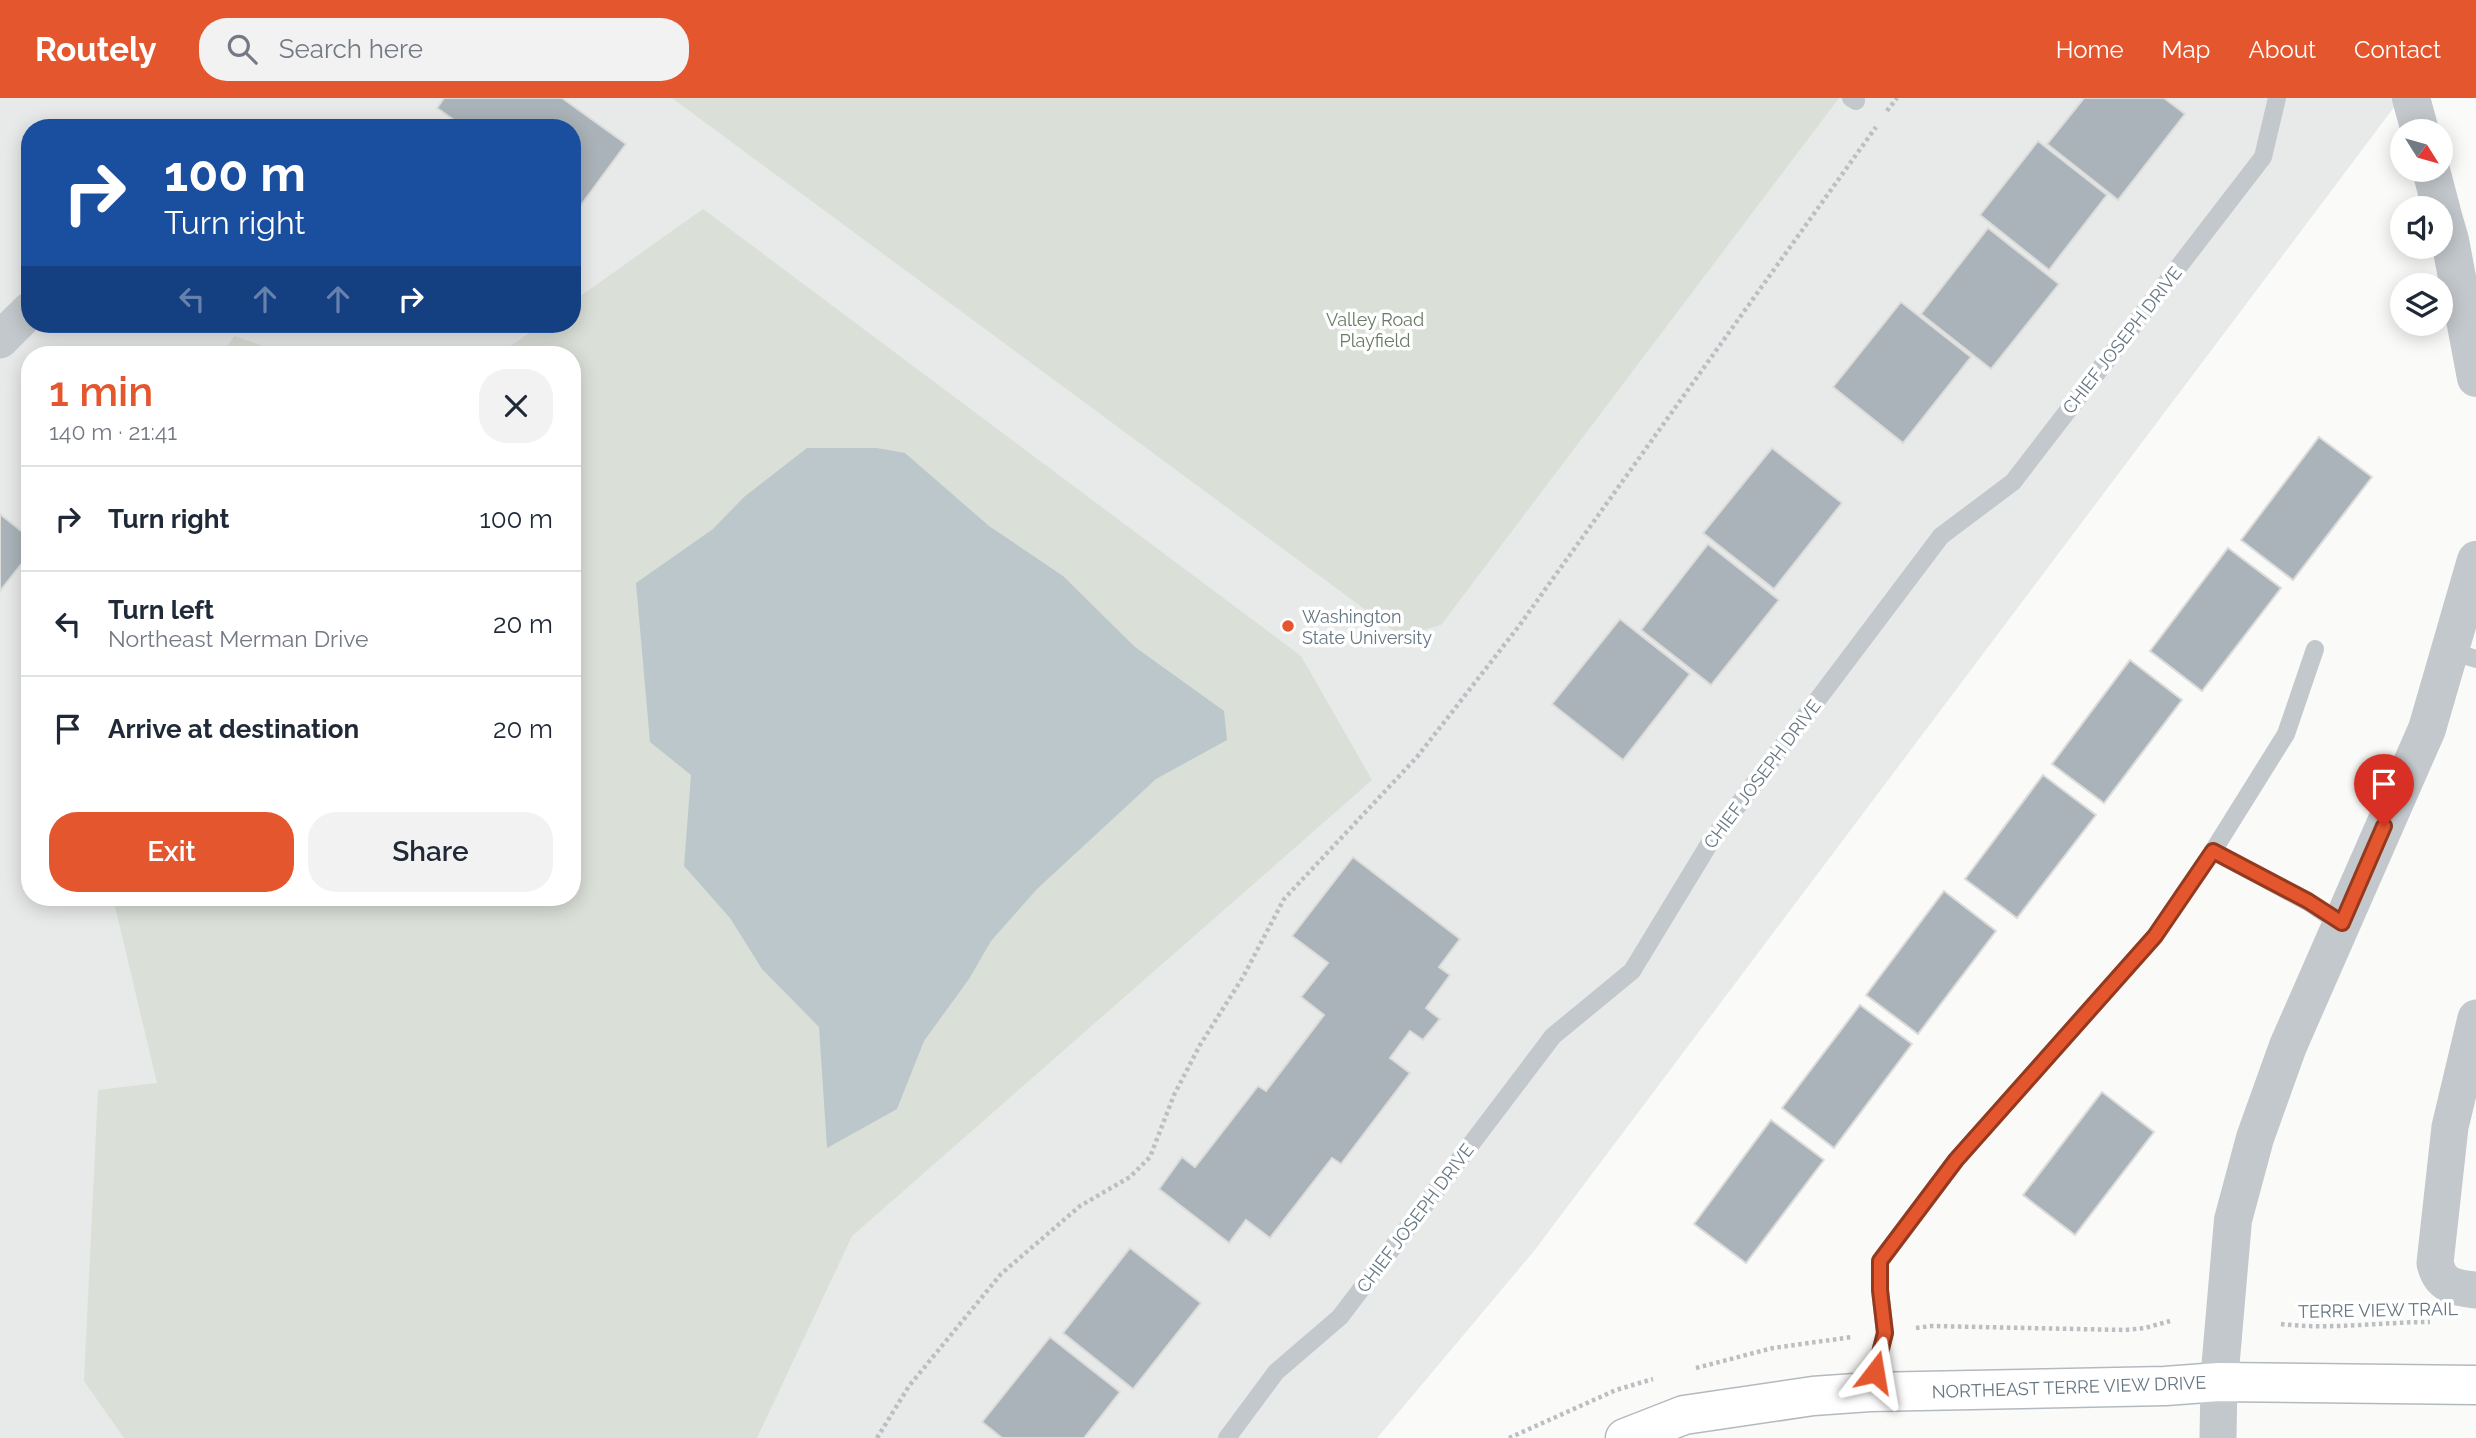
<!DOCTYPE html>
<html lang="en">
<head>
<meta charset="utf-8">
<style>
	:root { --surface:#fff; --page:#f2f2f3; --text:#1f2937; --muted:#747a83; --line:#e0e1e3; --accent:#e4572e }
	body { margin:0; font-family:Raleway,sans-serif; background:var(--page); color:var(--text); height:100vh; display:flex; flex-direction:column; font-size:26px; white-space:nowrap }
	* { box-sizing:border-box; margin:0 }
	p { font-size:23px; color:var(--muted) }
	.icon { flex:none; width:38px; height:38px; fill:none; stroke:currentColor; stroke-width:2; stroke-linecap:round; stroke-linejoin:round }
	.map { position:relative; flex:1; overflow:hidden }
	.side { position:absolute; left:21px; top:248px; width:560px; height:560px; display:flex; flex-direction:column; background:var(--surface); border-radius:28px; box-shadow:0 4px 18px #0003 }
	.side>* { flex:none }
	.guide { position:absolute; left:21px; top:21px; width:560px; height:214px; border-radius:28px; box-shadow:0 4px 18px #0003; background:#1a4fa0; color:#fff; overflow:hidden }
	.needle { width:46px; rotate:127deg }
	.controls { position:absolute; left:2390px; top:21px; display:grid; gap:14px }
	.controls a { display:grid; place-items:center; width:63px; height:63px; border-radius:50%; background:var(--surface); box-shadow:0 4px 18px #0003; font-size:35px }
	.pin { position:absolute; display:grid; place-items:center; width:60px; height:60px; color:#fff; margin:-72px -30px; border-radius:50% 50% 50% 0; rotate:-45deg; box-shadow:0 0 7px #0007 }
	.pin .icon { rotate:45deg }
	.me { position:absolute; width:77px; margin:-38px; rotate:14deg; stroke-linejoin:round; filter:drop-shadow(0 0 5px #0008) }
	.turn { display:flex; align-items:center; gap:24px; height:147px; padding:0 28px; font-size:32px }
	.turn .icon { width:91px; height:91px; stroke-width:2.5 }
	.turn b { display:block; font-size:49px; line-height:60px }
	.lanes { display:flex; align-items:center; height:66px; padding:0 28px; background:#0003; justify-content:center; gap:35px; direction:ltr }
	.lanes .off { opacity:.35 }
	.round { display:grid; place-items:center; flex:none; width:74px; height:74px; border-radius:28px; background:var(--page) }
	.overview { display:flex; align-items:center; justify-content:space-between; height:119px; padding:0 28px }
	h1 { font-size:42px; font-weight:600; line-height:52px; color:var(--accent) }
	.cta { display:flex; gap:14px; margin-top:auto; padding:14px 28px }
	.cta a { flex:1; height:80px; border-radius:28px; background:var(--accent); color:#fff; font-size:28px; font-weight:600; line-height:80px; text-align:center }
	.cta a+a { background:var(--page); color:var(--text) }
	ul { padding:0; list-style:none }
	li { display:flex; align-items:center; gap:21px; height:105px; padding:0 28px; border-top:2px solid var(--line) }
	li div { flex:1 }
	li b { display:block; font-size:26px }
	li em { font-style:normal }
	header { display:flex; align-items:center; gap:42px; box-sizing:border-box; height:98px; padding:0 35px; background:var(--accent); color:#fff }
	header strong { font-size:33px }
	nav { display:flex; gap:38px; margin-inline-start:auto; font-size:24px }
	.search { width:490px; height:63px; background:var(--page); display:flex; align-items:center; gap:18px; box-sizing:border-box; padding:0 24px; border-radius:28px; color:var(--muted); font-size:26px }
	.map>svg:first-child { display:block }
	.built { fill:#e8e9e9; fill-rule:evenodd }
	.green { fill:#dadfd7 }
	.water { fill:#bbc7cb }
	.building { fill:#aab3b9; stroke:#dcdcda; stroke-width:2 }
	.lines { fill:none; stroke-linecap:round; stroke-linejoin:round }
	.secondary-casing { stroke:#b3babf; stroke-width:41 }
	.path { stroke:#bbbfc2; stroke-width:4.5; stroke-dasharray:3.5 3.5; stroke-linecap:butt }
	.service { stroke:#c3c8cc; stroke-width:18 }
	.minor { stroke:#c3c8cc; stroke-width:37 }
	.tertiary { stroke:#c3c8cc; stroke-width:38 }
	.secondary { stroke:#fff; stroke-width:38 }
	.route-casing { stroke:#94391e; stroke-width:18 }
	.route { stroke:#e4572e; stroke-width:12 }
	.poi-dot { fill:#e4572e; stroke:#fff; stroke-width:2.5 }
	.labels { text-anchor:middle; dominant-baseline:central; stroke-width:7; stroke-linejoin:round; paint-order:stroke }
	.park-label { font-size:18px; fill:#687a64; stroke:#fff }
	.street-label { font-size:18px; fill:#657683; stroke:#fff }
	.poi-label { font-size:18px; fill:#657683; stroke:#fff; text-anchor:start }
</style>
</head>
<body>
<header>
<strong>Routely</strong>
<div class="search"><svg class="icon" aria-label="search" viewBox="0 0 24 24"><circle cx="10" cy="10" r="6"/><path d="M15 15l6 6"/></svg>Search here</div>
<nav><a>Home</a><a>Map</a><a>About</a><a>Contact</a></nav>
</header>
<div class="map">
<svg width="2476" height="1340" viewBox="0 0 2476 1340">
	<rect width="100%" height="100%" fill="#fafaf8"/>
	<path class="built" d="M 0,0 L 2401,0 L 1534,1153 L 1377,1340 L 0,1340 ZM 30,30 L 572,30 L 572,226 L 30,226 ZM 30,257 L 572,257 L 572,800 L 30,800 Z"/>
	<g class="green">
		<polygon points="672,0 1839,0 1441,527 1401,538"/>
		<polygon points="703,111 1301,558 1372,682 852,1138 757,1340 124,1340 84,1283 98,992 157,985 113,800 572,800 572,257 498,257 542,226 572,226 572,204"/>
		<polygon points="234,238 260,247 278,257 222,257"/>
	</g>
	<polygon class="water" points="807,350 877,350 905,355 989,428 1063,478 1135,549 1224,613 1227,642 1156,681 1037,791 991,843 969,881 924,943 897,1011 827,1050 819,929 762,871 730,820 684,768 691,677 650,644 636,485 713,431 744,399"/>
	<g class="building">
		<polygon points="444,0 562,0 626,46 578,111 572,107 572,30 465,30 437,10"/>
		<polygon points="2084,0 2164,0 2185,16 2118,102 2047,46"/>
		<polygon points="2038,43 2107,97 2049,172 1980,117"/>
		<polygon points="1988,130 2059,186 1991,271 1921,216"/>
		<polygon points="1901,204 1971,259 1903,345 1833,289"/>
		<polygon points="2319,339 2372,379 2293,482 2241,442"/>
		<polygon points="1772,350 1842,405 1774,491 1703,435"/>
		<polygon points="0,416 30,440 30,455 0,493"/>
		<polygon points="1708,446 1779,502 1711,587 1641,532"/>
		<polygon points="2228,450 2281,490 2202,593 2150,553"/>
		<polygon points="1620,521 1690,576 1623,662 1552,606"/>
		<polygon points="2130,562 2182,602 2104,705 2052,666"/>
		<polygon points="2043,677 2096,717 2017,820 1965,781"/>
		<polygon points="1353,759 1460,841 1439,869 1450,877 1426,910 1440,921 1423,942 1410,933 1390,960 1410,975 1341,1066 1332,1060 1270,1140 1246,1122 1229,1145 1159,1091 1182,1059 1195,1069 1258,988 1266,993 1324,917 1301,899 1328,865 1292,838"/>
		<polygon points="1944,793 1996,833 1918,936 1866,897"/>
		<polygon points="1860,907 1912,946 1834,1050 1782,1010"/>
		<polygon points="2102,994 2154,1034 2075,1137 2023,1097"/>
		<polygon points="1771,1022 1824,1062 1746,1165 1694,1126"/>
		<polygon points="1130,1150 1201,1205 1133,1291 1063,1235"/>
		<polygon points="1050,1239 1120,1294 1084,1340 1002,1340 982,1324"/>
	</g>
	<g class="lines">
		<defs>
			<polyline id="secondary" points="1625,1340 1684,1317 1813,1298 1870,1294 2165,1288 2219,1284 2476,1287"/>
		</defs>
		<use href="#secondary" class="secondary-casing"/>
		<g class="path">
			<polyline points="1887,13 1897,0"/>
			<path d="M 2281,1226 C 2330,1232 2381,1224 2430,1224"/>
			<polyline points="1916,1230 1931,1228 2125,1232 2145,1230 2170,1223"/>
			<polyline points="1696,1270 1773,1250 1852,1239"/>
			<polyline points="877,1340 909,1288 1001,1176 1080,1108 1130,1079 1150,1059 1174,997 1200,947 1243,879 1284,801 1417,659 1519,528 1876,29"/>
			<polyline points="1509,1340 1616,1292 1653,1281"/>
		</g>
		<g class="service">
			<polyline points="1851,0 1856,3"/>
			<polyline points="2450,553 2476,561"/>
			<polyline points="2213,753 2286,636 2315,551"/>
			<polyline points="1870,1294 1885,1235 1880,1192 1880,1163 1956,1062 2155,838 2213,753 2308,804 2341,826"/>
			<polyline points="1227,1340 1276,1274 1340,1219 1553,938 1632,873 1711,743 1941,438 2013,384 2263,59 2277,0"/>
		</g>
		<g class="minor">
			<polyline points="0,242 30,212"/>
			<path d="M 2476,920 L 2450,1029 L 2435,1165 C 2440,1188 2455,1190 2476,1192"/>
			<polyline points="2218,1340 2219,1284"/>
		</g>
		<g class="tertiary">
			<polyline points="2411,0 2420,33"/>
			<polyline points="2431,72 2441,110"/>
			<polyline points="2441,111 2450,142 2476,280"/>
			<polyline points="2219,1284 2233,1122 2255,1040 2288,948 2427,631 2476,462"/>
		</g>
		<use href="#secondary" class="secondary"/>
	</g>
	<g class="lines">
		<defs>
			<polyline id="route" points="1875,1274 1885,1235 1880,1192 1880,1163 1956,1062 2155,838 2213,753 2308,803 2342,825 2384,728"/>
		</defs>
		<use href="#route" class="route-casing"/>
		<use href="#route" class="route"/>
	</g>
	<circle class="poi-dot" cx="1288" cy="528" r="7"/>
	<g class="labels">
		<g class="park-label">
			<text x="1375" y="221">Valley Road<tspan x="1375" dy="21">Playfield</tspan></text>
		</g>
		<g class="street-label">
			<text transform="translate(2122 242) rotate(-52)">CHIEF JOSEPH DRIVE</text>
			<text transform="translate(1762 676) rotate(-53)">CHIEF JOSEPH DRIVE</text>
			<text transform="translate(1415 1120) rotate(-53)">CHIEF JOSEPH DRIVE</text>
			<text transform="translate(2378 1212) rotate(-1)">TERRE VIEW TRAIL</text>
			<text transform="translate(2069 1289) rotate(-2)">NORTHEAST TERRE VIEW DRIVE</text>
		</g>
		<g class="poi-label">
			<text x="1302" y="518">Washington<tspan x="1302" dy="21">State University</tspan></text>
		</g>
	</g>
</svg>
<div class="controls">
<a><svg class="needle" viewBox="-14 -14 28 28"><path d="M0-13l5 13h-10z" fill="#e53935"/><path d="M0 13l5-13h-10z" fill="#747a83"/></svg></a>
<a><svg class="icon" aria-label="sound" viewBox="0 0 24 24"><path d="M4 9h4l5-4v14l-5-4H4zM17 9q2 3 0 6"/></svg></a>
<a><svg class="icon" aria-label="layers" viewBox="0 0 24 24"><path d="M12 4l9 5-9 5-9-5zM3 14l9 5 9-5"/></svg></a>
</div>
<div class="pin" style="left:2384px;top:728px;background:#d93025"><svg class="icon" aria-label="arrive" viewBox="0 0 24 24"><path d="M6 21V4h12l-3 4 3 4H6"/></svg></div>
<svg class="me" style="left:1875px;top:1274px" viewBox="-20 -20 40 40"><path d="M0-17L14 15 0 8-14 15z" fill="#e4572e" stroke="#fff" stroke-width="4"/></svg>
<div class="guide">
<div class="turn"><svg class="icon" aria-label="right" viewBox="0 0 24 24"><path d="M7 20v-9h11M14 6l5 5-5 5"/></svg><div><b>100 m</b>Turn right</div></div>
<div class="lanes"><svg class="icon off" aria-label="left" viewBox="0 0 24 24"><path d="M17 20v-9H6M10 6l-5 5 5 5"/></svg><svg class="icon off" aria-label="ahead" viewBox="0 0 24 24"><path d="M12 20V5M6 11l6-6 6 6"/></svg><svg class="icon off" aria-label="ahead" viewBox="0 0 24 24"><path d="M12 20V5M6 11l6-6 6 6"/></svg><svg class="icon" aria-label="right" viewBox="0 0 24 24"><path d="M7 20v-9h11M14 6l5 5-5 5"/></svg></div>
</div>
<section class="side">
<div class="overview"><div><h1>1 min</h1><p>140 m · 21:41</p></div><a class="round"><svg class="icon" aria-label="close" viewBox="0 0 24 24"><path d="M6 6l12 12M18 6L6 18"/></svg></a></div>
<ul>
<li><svg class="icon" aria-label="right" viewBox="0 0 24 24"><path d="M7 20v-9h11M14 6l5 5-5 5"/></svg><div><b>Turn right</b></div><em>100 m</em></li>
<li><svg class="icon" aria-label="left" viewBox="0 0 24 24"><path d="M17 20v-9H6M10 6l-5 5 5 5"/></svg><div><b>Turn left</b><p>Northeast Merman Drive</p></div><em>20 m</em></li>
<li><svg class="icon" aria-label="arrive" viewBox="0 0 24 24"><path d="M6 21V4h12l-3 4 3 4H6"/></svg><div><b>Arrive at destination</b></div><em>20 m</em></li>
</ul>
<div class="cta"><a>Exit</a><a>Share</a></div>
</section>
</div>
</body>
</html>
